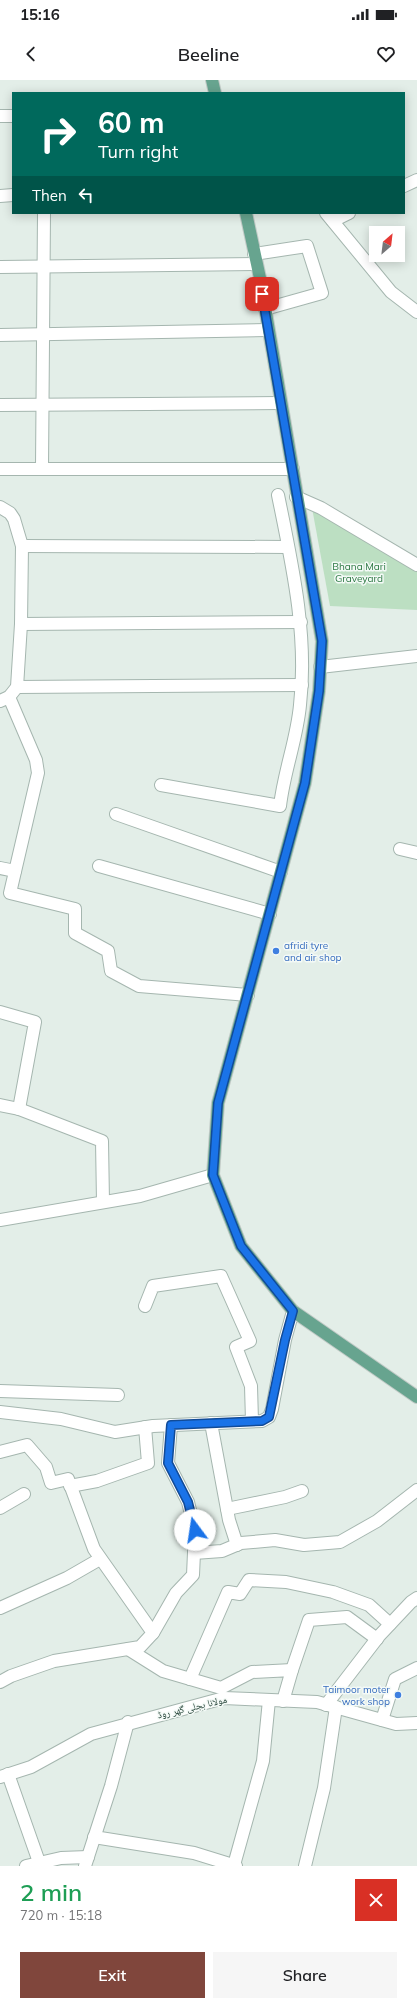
<!DOCTYPE html>
<html lang="en">
<head>
<meta charset="utf-8">
<style>
	:root { --surface:#fff; --page:#f6f6f6; --text:#202124; --muted:#757577; --accent:#80463c }
	body { margin:0; font-family:Mulish,"Noto Naskh Arabic",sans-serif; background:var(--page); color:var(--text); height:100vh; display:flex; flex-direction:column; font-size:15px; white-space:nowrap }
	* { box-sizing:border-box; margin:0 }
	p { font-size:13px; color:var(--muted) }
	.icon { flex:none; width:22px; height:22px; fill:none; stroke:currentColor; stroke-width:2; stroke-linecap:round; stroke-linejoin:round }
	.map { position:relative; height:1786px; overflow:hidden }
	.sheet { display:flex; flex-direction:column; background:var(--surface); flex:1 }
	.sheet>* { flex:none }
	.top-card { position:absolute; left:12px; top:12px; width:393px; height:122px; border-radius:0px; box-shadow:0 2px 10px #0003; background:#00695c; color:#fff; overflow:hidden }
	.needle { width:26px; rotate:28deg }
	.buttons { position:absolute; left:369px; top:146px; display:grid; gap:8px }
	.buttons a { display:grid; place-items:center; width:36px; height:36px; border-radius:0px; background:var(--surface); box-shadow:0 2px 10px #0003; font-size:20px }
	.pin { position:absolute; display:grid; place-items:center; width:34px; height:34px; color:#fff; margin:-17px; border-radius:8px; box-shadow:0 2px 6px #0006 }
	.me { position:absolute; width:44px; margin:-22px; rotate:346deg; stroke-linejoin:round; filter:drop-shadow(0 0 3px #0008) }
	.turn { display:flex; align-items:center; gap:14px; height:84px; padding:0 20px; font-size:18px }
	.turn .icon { width:52px; height:52px; stroke-width:2.5 }
	.turn b { display:block; font-size:28px; line-height:34px }
	.then { display:flex; align-items:center; height:38px; padding:0 20px; background:#0003; gap:8px; font-size:15px }
	.round { display:grid; place-items:center; flex:none; width:42px; height:42px; border-radius:0px; background:var(--page) }
	.headline { display:flex; align-items:center; justify-content:space-between; height:68px; padding:0 20px }
	h1 { font-size:24px; font-weight:600; line-height:30px; color:#1e9e55 }
	.primary-button { display:flex; gap:8px; margin-top:auto; padding:8px 20px }
	.primary-button a { flex:1; height:46px; border-radius:0px; background:var(--accent); color:#fff; font-size:16px; font-weight:600; line-height:46px; text-align:center }
	.primary-button a+a { background:var(--page); color:var(--text) }
	.status { display:flex; justify-content:space-between; align-items:center; height:28px; padding:0 20px; background:var(--surface); direction:ltr }
	.status svg { height:11px; fill:currentColor }
	header { display:flex; justify-content:space-between; align-items:center; height:52px; padding:0 20px; background:var(--surface); font-size:18px; font-weight:600 }
	.map>svg:first-child { display:block }
	.green { fill:#bcdfc2 }
	.lines { fill:none; stroke-linecap:round; stroke-linejoin:round }
	.minor-casing { stroke:#a5b6af; stroke-width:14 }
	.major-casing { stroke:#c1cac6; stroke-width:14 }
	.minor { stroke:#fff; stroke-width:12 }
	.major { stroke:#67a48f; stroke-width:12 }
	.route-casing { stroke:#114b97; stroke-width:10 }
	.route { stroke:#1a73e8; stroke-width:7 }
	.shop-dot { fill:#3f7fe0; stroke:#f4faf7; stroke-width:1.5 }
	.labels { text-anchor:middle; dominant-baseline:central; stroke-width:3; stroke-linejoin:round; paint-order:stroke }
	.park-label { font-size:10px; fill:#2b7842; stroke:#f4faf7 }
	.shop-label { font-size:10px; fill:#366cbe; stroke:#f4faf7; text-anchor:start }
	.street-label { font-size:10px; fill:#224035; stroke:#f4faf7 }
</style>
</head>
<body>
<div class="status"><b>15:16</b><svg viewBox="0 0 49 12"><path d="M0 12V9h3v3zM5 12V6h3v6zM10 12V3h3v9zM15 12V0h3v12zM26 1h20v11H26zM47 4h2v5h-2z"/></svg></div>
<header><svg class="icon" aria-label="back" viewBox="0 0 24 24"><path d="M15 5l-7 7 7 7"/></svg>Beeline<svg class="icon" aria-label="heart" viewBox="0 0 24 24"><path d="M12 20l-8-8c-3-5 5-10 8-4 3-6 11-1 8 4z"/></svg></header>
<div class="map">
<svg width="417" height="1786" viewBox="0 0 417 1786">
	<rect width="100%" height="100%" fill="#e3eee8"/>
	<polygon class="green" points="310,417 417,485 417,530 330,526"/>
	<g class="lines">
		<defs>
			<g id="minor">
				<polyline points="0,36 13,36"/>
				<polyline points="404,106 417,100"/>
				<polyline points="0,116 13,115"/>
				<polyline points="326,133 391,212 417,232"/>
				<polyline points="333,141 349,133"/>
				<polyline points="254,174 307,166 322,213 265,229"/>
				<polyline points="0,187 256,184"/>
				<polyline points="0,255 268,250"/>
				<polyline points="0,325 281,323"/>
				<polyline points="42,388 44,133"/>
				<polyline points="0,389 293,389"/>
				<polyline points="296,417 321,428 417,485"/>
				<polyline points="0,427 10,433 14,439 22,466 21,544 17,607 9,617 0,621"/>
				<polyline points="22,466 288,467"/>
				<polyline points="21,544 301,542"/>
				<polyline points="320,587 417,576"/>
				<polyline points="17,607 302,605"/>
				<polyline points="9,617 36,680 38,693 10,813 75,829 75,853 108,871 111,891 139,906 248,915"/>
				<path d="M 161,705 L 280,726 C 284,691 297,659 300,625 C 308,554 292,484 278,415"/>
				<polyline points="116,734 281,792"/>
				<polyline points="400,769 417,773"/>
				<polyline points="99,786 270,834"/>
				<polyline points="0,788 15,791"/>
				<polyline points="0,932 35,942 19,1029"/>
				<polyline points="0,1025 19,1029 102,1061 103,1122"/>
				<polyline points="0,1140 140,1116 213,1095"/>
				<polyline points="145,1226 153,1206 221,1196 250,1261 236,1267 251,1306 252,1341"/>
				<polyline points="0,1311 118,1315"/>
				<polyline points="0,1332 61,1339 115,1352 153,1346 262,1341 269,1337 272,1329 285,1260 293,1231"/>
				<polyline points="211,1343 229,1440 237,1465"/>
				<polyline points="0,1372 27,1365 46,1387 51,1403 68,1399 94,1469 153,1553 140,1567 54,1581 11,1596 0,1602"/>
				<polyline points="70,1406 97,1401 148,1383 145,1347"/>
				<polyline points="0,1428 24,1414"/>
				<polyline points="227,1429 285,1417 302,1411"/>
				<polyline points="194,1473 222,1471 241,1463 275,1460 304,1465 340,1462 377,1441 417,1410"/>
				<polyline points="0,1528 67,1498 100,1479"/>
				<polyline points="153,1553 176,1513 193,1495 195,1450 188,1422 168,1383 171,1345"/>
				<polyline points="128,1569 163,1591 221,1608 252,1592 292,1590 283,1621"/>
				<polyline points="292,1590 309,1540 347,1537 377,1559"/>
				<polyline points="190,1599 228,1512 240,1514 249,1500 286,1502 333,1512 369,1525 390,1544"/>
				<polyline points="326,1625 379,1556 411,1522 417,1518"/>
				<polyline points="382,1640 395,1599 417,1588"/>
				<polyline points="8,1694 39,1782"/>
				<polyline points="0,1697 31,1687 91,1654 224,1618 317,1622 396,1644 417,1643"/>
				<polyline points="94,1757 194,1773 236,1786"/>
				<polyline points="234,1785 263,1681 269,1620"/>
				<polyline points="26,1786 61,1778 88,1777"/>
				<polyline points="85,1786 111,1706 128,1642"/>
				<polyline points="305,1786 324,1708 336,1627"/>
			</g>
			<g id="major">
				<polyline points="212,0 215,13"/>
				<polyline points="246,133 260,198 322,561 319,611 305,703 218,1023 213,1095 241,1166 293,1231 417,1317"/>
			</g>
		</defs>
		<use href="#minor" class="minor-casing"/>
		<use href="#major" class="major-casing"/>
		<use href="#minor" class="minor"/>
		<use href="#major" class="major"/>
	</g>
	<g class="lines">
		<defs>
			<polyline id="route" points="195,1450 188,1422 168,1383 171,1345 262,1341 269,1337 285,1260 293,1231 241,1166 213,1095 218,1023 305,703 319,611 322,561 262,214"/>
		</defs>
		<use href="#route" class="route-casing"/>
		<use href="#route" class="route"/>
	</g>
	<g class="shop-dot">
		<circle cx="276" cy="871" r="4"/>
		<circle cx="398" cy="1615" r="4"/>
	</g>
	<g class="labels">
		<g class="park-label">
			<text x="359" y="486">Bhana Mari<tspan x="359" dy="12">Graveyard</tspan></text>
		</g>
		<g class="shop-label">
			<text x="284" y="865">afridi tyre<tspan x="284" dy="12">and air shop</tspan></text>
			<text x="390" y="1609" text-anchor="end">Taimoor moter<tspan x="390" dy="12">work shop</tspan></text>
		</g>
		<g class="street-label">
			<text transform="translate(192 1627) rotate(-13)">مولانا بجلی گھر روڈ</text>
		</g>
	</g>
</svg>
<div class="buttons">
<a><svg class="needle" viewBox="-14 -14 28 28"><path d="M0-13l5 13h-10z" fill="#e53935"/><path d="M0 13l5-13h-10z" fill="#757577"/></svg></a>
</div>
<div class="pin" style="left:262px;top:214px;background:#d93025"><svg class="icon" aria-label="arrive" viewBox="0 0 24 24"><path d="M6 21V4h12l-3 4 3 4H6"/></svg></div>
<svg class="me" style="left:195px;top:1450px" viewBox="-20 -20 40 40"><circle r="19" fill="#fff"/><path d="M0-13L10 11 0 6-10 11z" fill="#1a73e8"/></svg>
<div class="top-card">
<div class="turn"><svg class="icon" aria-label="right" viewBox="0 0 24 24"><path d="M7 20v-9h11M14 6l5 5-5 5"/></svg><div><b>60 m</b>Turn right</div></div>
<div class="then">Then<svg class="icon" aria-label="left" viewBox="0 0 24 24"><path d="M17 20v-9H6M10 6l-5 5 5 5"/></svg></div>
</div>
</div>
<section class="sheet">
<div class="headline"><div><h1>2 min</h1><p>720 m · 15:18</p></div><a class="round" style="background:#d93025;color:#fff"><svg class="icon" aria-label="close" viewBox="0 0 24 24"><path d="M6 6l12 12M18 6L6 18"/></svg></a></div>
<div class="primary-button"><a>Exit</a><a>Share</a></div>
</section>
</body>
</html>
